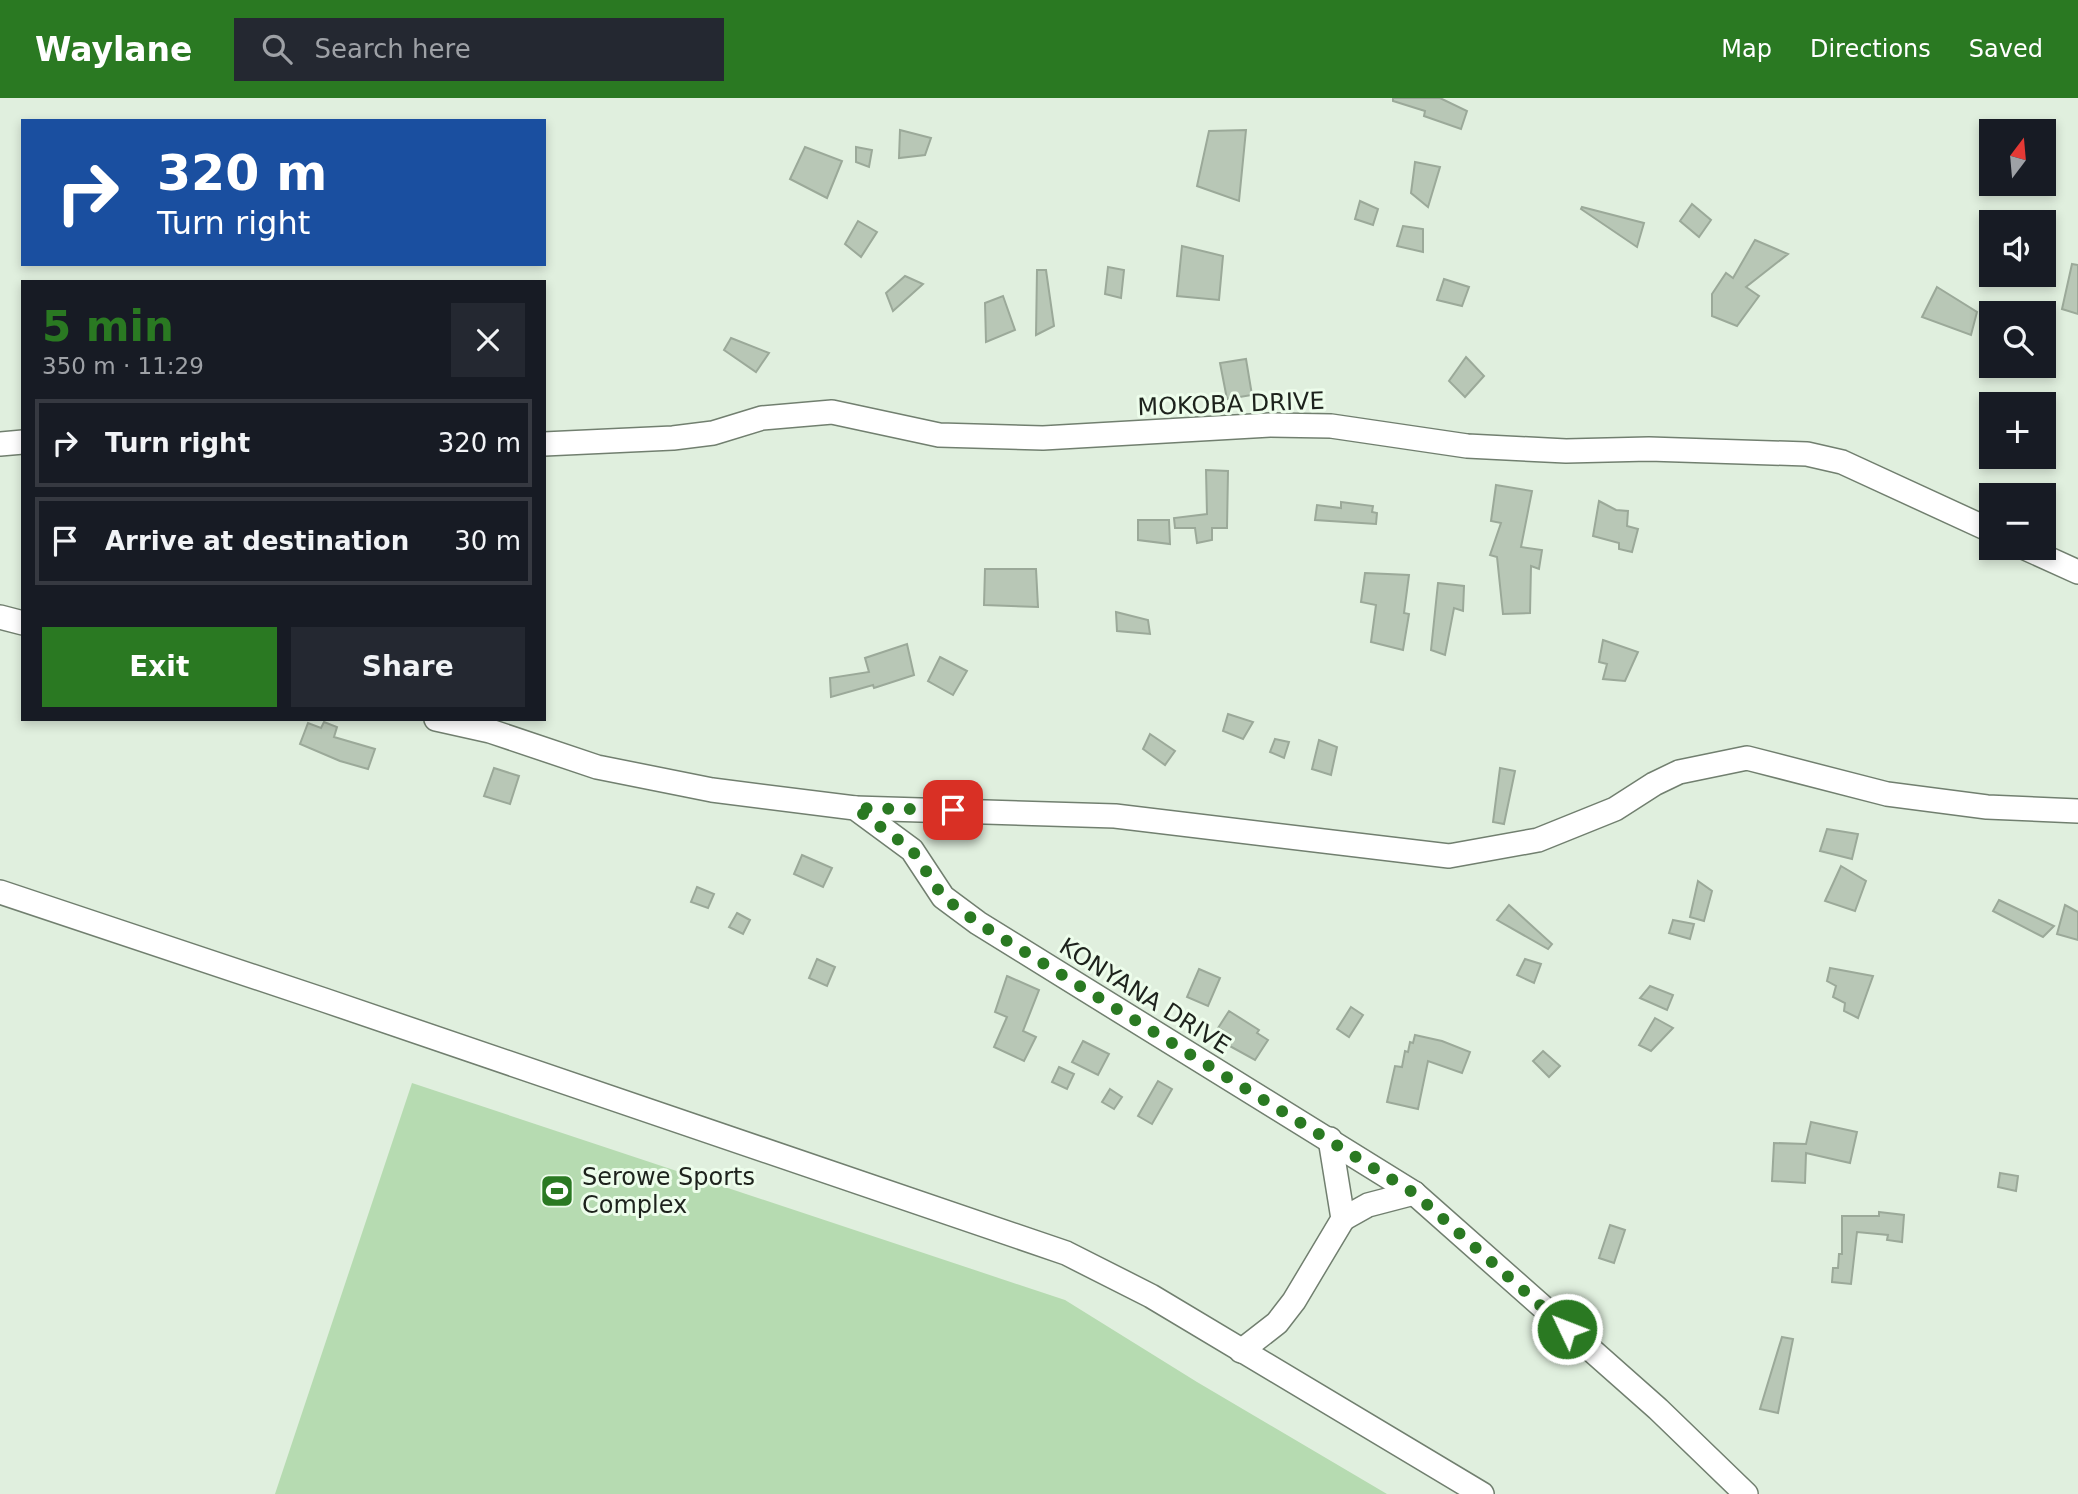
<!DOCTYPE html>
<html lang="en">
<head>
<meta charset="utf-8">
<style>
	:root { --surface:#171b24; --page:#242831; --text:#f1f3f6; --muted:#9ea1a6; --line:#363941; --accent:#2a7922 }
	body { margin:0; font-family:"DejaVu Sans",sans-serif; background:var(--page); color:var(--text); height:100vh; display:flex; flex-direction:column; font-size:26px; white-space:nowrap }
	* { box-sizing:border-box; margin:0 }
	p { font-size:23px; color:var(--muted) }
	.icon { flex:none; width:38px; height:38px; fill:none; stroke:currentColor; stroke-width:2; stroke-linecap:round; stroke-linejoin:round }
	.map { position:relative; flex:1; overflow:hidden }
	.details { position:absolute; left:21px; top:182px; width:525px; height:441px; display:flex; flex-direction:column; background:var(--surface); border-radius:0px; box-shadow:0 4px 10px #0003 }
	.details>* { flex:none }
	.top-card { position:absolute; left:21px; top:21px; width:525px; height:147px; border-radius:0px; box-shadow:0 4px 10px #0003; background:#1a4fa0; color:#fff; overflow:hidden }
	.needle { width:46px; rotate:16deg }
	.tools { position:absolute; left:1979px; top:21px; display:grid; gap:14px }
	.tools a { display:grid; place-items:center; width:77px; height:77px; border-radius:0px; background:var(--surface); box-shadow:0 4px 10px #0003; font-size:35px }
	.pin { position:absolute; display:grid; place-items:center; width:60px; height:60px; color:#fff; margin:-30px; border-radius:14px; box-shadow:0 4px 10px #0006 }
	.me { position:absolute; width:77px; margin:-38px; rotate:313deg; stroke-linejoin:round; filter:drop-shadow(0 0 5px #0008) }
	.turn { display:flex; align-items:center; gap:24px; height:147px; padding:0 21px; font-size:32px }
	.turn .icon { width:91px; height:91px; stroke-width:2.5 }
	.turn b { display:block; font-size:49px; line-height:60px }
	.round { display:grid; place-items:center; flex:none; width:74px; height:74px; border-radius:0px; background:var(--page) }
	.overview { display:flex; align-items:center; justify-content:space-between; height:119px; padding:0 21px }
	h1 { font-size:42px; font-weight:700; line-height:52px; color:var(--accent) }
	.action { display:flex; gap:14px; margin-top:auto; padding:14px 21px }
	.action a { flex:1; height:80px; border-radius:0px; background:var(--accent); color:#fff; font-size:28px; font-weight:700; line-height:80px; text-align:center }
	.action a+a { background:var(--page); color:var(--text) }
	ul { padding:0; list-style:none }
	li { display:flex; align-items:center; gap:21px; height:88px; margin:0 14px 10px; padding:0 7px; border:4px solid var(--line); border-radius:0px }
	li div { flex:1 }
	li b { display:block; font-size:26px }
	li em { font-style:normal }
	header { display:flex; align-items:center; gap:42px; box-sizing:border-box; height:98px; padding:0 35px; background:var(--accent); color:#fff }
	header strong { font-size:33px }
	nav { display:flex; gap:38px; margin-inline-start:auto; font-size:24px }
	.search { width:490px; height:63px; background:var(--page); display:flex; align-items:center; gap:18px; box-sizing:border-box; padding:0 24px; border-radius:0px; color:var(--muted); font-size:26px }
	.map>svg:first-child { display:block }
	.green { fill:#b6dbb1 }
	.building { fill:#b8c7b6; stroke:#9ba999; stroke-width:2 }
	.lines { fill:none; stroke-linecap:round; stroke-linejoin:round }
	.minor-casing { stroke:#717f6f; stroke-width:26 }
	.minor { stroke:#fff; stroke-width:23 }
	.route { stroke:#2a7922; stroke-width:12; stroke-dasharray:0 21.6 }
	.labels { text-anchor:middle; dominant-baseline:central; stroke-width:6; stroke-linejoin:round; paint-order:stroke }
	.street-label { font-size:24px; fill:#1d221c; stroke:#edfdeb }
	.poi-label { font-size:24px; fill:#1d221c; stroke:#edfdeb; text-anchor:start }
</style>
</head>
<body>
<header>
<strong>Waylane</strong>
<div class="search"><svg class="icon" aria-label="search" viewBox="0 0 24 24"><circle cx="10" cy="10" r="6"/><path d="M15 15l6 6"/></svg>Search here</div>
<nav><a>Map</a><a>Directions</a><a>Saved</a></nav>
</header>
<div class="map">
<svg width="2078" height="1396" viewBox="0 0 2078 1396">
	<rect width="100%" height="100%" fill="#e0efde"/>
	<polygon class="green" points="412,985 1065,1202 1197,1284 1387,1396 275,1396"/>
	<g class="building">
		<polygon points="1393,0 1440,0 1467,13 1461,31 1424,18 1425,13 1393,3"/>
		<polygon points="900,32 931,40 925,57 899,60"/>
		<polygon points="1246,32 1239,103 1197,88 1209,33"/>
		<polygon points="805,49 842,63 827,100 790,81"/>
		<polygon points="856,49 872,52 869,69 856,64"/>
		<polygon points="1415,64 1440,69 1428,109 1411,95"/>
		<polygon points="1360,103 1378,111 1373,127 1355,121"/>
		<polygon points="1692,106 1711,122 1699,139 1680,123"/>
		<polygon points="1582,109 1644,125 1637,149 1581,111"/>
		<polygon points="858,123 877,134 861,159 845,146"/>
		<polygon points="1403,128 1423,131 1423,154 1397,148"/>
		<polygon points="1755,142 1788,156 1746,189 1759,198 1737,228 1712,218 1712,196 1726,175 1733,180"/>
		<polygon points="1182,148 1223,158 1219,202 1177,198"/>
		<polygon points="2072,166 2078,167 2078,216 2062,211"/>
		<polygon points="1108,169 1124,172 1121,200 1105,196"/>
		<polygon points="1037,172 1046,172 1054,228 1036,237"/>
		<polygon points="905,178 923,186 893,213 886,195"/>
		<polygon points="1444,181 1469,189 1462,208 1437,202"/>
		<polygon points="1937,189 1977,214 1971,237 1922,219"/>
		<polygon points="1003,198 1015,232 986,244 985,205"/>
		<polygon points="731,240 769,255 756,274 724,252"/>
		<polygon points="1466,259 1484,278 1465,299 1449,283"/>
		<polygon points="1246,261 1252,297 1227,301 1220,265"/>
		<polygon points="1206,372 1228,373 1227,430 1212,430 1212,442 1197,445 1195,430 1175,430 1174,420 1207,416"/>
		<polygon points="1496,387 1532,393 1521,449 1542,452 1539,471 1531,468 1530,515 1503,516 1497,459 1490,457 1501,425 1491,423"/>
		<polygon points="1599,403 1616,412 1628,413 1627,428 1638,431 1632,454 1619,451 1619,445 1593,438"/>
		<polygon points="1341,404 1373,408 1372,414 1377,415 1376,426 1315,422 1317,407 1341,410"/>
		<polygon points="1138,422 1169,422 1170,446 1138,442"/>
		<polygon points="985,471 1036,471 1038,509 984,507"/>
		<polygon points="1365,475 1409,477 1404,515 1409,516 1403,552 1371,544 1376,507 1361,504"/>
		<polygon points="1438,485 1464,488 1463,513 1454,510 1445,557 1431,552"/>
		<polygon points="1116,514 1148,522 1150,536 1117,533"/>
		<polygon points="1603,542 1638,554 1625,583 1603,581 1607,566 1599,564"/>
		<polygon points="907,546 914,577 874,590 873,587 831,599 830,580 869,574 865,560"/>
		<polygon points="940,559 967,573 953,597 928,583"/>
		<polygon points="1228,616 1253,624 1243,641 1223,633"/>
		<polygon points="324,624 337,629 334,639 375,651 368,671 340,663 300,646 308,625 321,630"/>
		<polygon points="1150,636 1175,653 1165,667 1143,651"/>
		<polygon points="1275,641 1289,644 1284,660 1270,654"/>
		<polygon points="1319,642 1337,649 1331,677 1312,671"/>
		<polygon points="494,670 519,678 510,706 484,698"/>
		<polygon points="1500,670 1515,673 1504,726 1493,724"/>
		<polygon points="1827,731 1858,736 1852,761 1820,753"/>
		<polygon points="802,757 832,770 823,789 794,776"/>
		<polygon points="1841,768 1866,783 1855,813 1825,803"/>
		<polygon points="1698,783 1712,793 1704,823 1690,819"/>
		<polygon points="697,789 714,796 708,810 691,804"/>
		<polygon points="1999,802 2054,828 2043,839 1993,813"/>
		<polygon points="1509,807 1552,846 1548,851 1497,822"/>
		<polygon points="2065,807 2078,814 2078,842 2057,836"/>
		<polygon points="737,815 750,822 743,836 729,829"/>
		<polygon points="1673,822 1694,826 1690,841 1669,835"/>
		<polygon points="817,861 835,869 827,888 809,880"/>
		<polygon points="1525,861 1541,866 1534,885 1517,877"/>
		<polygon points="1830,870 1873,878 1858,920 1844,913 1845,905 1833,899 1836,888 1827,883"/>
		<polygon points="1199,871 1220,880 1208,908 1187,899"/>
		<polygon points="1007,878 1039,892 1023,933 1036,939 1024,963 994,949 1007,919 995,914"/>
		<polygon points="1650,888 1673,897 1667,912 1640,900"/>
		<polygon points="1351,909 1363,917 1349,939 1337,931"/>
		<polygon points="1229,913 1259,932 1257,935 1268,942 1255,962 1217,941 1222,932 1218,930"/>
		<polygon points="1655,920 1673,930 1651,953 1639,947"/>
		<polygon points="1415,937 1442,943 1470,954 1462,975 1428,963 1418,1011 1387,1004 1395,968 1402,969 1405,953 1408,954 1410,944 1413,945"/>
		<polygon points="1083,943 1109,956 1098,977 1072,964"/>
		<polygon points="1543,953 1560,968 1549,979 1533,963"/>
		<polygon points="1059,969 1074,976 1067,991 1052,984"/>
		<polygon points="1158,983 1172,991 1152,1026 1138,1018"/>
		<polygon points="1110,991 1122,999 1114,1011 1102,1004"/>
		<polygon points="1811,1024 1857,1034 1850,1065 1806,1055 1805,1085 1772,1083 1774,1045 1806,1046"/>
		<polygon points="2000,1075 2018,1078 2016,1093 1998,1089"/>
		<polygon points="1879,1114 1904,1117 1902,1144 1887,1142 1888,1137 1857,1134 1851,1186 1832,1184 1833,1170 1838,1170 1839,1156 1842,1156 1842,1118 1879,1118"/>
		<polygon points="1610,1127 1625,1132 1614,1165 1599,1160"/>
		<polygon points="1782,1239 1793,1241 1778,1315 1760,1311"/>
	</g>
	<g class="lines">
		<defs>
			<g id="minor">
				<polyline points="0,346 23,344"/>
				<polyline points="544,346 673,340 713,335 762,320 832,314 939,337 1043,340 1270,327 1331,328 1467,348 1566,353 1649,351 1807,356 1842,364 1992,433"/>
				<polyline points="2025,450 2078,474"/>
				<polyline points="0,519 23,525"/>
				<polyline points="436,621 490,633 597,669 712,692 855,710 912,752 943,799 978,825 1414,1095 1658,1311 1746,1396"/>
				<polyline points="855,710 1115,718 1449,758 1538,742 1615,711 1654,686 1679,674 1747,660 1887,696 1987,709 2078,713"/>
				<polyline points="0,794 324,902 1066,1155 1151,1198 1482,1396"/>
				<polyline points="1343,1121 1368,1107 1414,1095"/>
				<polyline points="1241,1253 1277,1225 1294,1203 1343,1121 1330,1041"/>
			</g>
		</defs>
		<use href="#minor" class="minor-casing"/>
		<use href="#minor" class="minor"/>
	</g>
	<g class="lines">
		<polyline class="route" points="953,712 855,710 912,752 943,799 978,825 1414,1095 1567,1231"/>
	</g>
	<defs>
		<symbol id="stadium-square" viewBox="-11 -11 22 22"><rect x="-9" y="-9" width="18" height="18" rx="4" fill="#2a7922" stroke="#edfdeb"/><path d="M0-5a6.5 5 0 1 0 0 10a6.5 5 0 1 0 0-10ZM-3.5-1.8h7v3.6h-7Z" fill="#fff"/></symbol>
	</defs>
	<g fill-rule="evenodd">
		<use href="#stadium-square" x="538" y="1074" width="38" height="38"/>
	</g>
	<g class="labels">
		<g class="street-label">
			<text transform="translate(1231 306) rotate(-2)">MOKOBA DRIVE</text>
			<text transform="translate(1145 898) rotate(32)">KONYANA DRIVE</text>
		</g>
		<g class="poi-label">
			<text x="582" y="1079">Serowe Sports<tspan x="582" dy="28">Complex</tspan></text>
		</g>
	</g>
</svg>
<div class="tools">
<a><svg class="needle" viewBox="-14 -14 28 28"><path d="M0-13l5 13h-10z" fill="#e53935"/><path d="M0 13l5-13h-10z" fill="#9ea1a6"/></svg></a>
<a><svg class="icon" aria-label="sound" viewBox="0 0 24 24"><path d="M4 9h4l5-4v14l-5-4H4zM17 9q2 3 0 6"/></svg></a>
<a><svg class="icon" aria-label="search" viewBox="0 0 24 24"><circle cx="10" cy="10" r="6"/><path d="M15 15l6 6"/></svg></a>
<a>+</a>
<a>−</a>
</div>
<div class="pin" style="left:953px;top:712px;background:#d93025"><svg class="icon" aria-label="arrive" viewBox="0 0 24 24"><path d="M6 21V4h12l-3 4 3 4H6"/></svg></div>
<svg class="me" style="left:1567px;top:1231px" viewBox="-20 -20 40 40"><circle r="17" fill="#2a7922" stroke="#fff" stroke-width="3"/><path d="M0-11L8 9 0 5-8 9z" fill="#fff"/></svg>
<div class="top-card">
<div class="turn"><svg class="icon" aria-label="right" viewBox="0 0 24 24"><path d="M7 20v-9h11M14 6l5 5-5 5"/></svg><div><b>320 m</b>Turn right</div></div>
</div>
<section class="details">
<div class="overview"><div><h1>5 min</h1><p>350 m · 11:29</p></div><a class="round"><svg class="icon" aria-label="close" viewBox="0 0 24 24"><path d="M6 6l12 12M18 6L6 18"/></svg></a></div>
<ul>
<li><svg class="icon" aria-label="right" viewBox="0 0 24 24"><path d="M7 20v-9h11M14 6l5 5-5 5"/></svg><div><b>Turn right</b></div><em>320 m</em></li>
<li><svg class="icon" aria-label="arrive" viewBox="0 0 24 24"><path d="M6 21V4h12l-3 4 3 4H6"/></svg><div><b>Arrive at destination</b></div><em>30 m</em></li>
</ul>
<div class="action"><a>Exit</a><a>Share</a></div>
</section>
</div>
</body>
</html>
